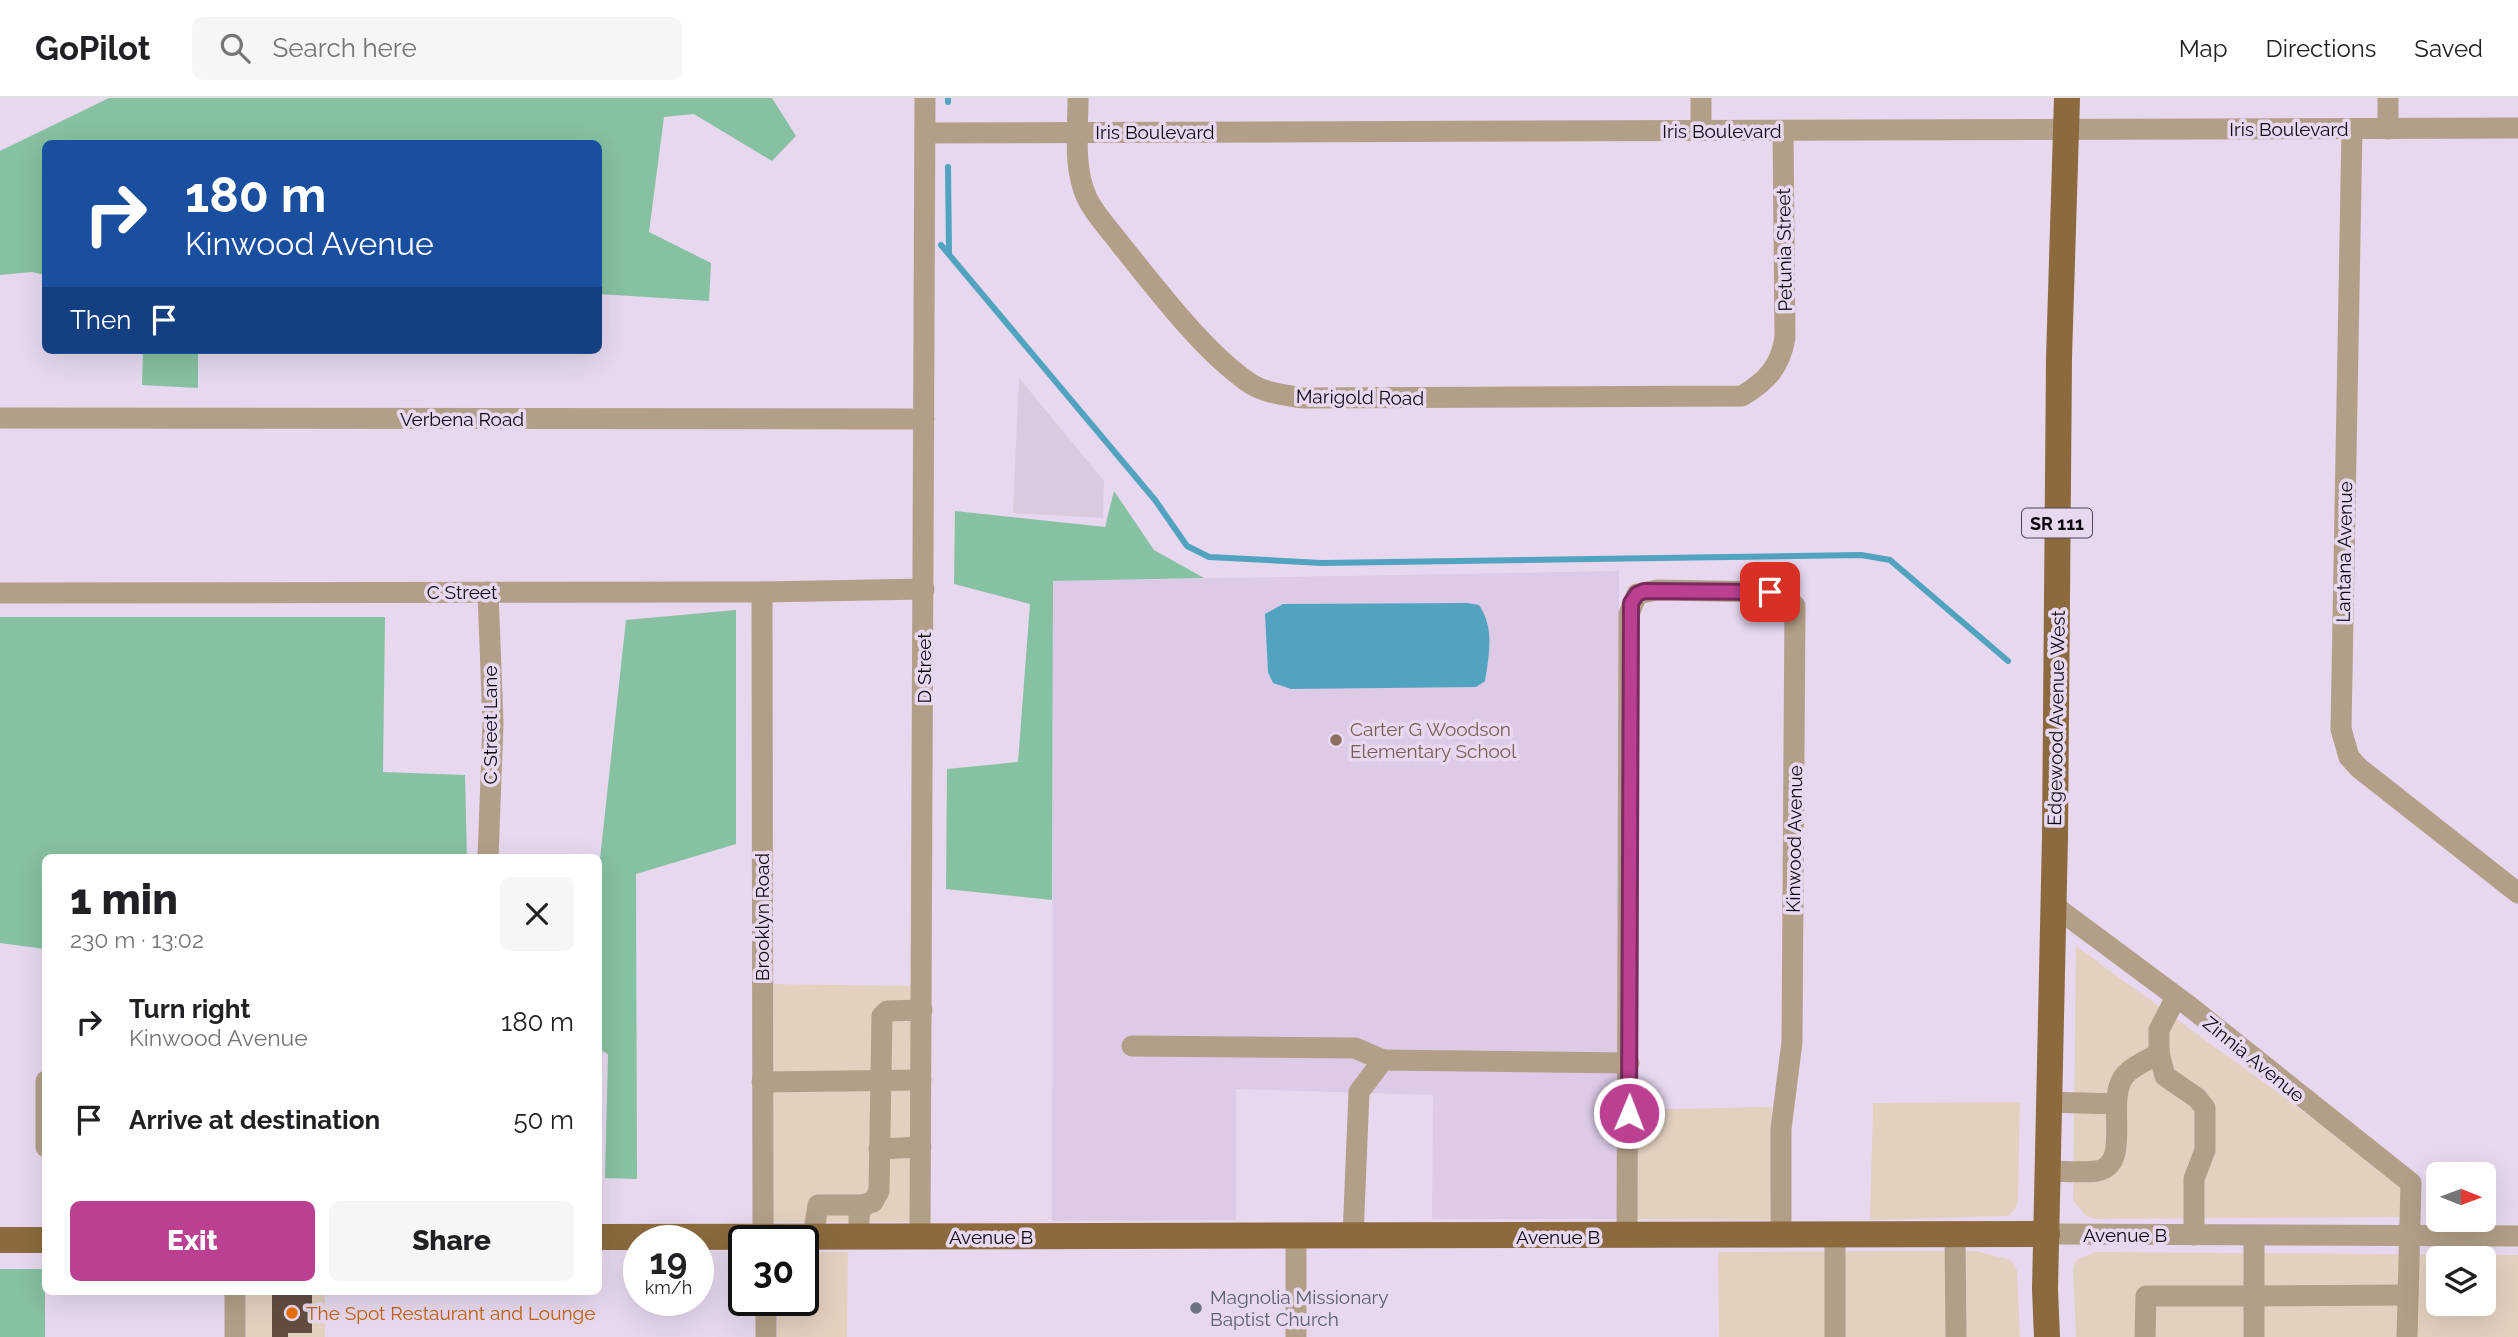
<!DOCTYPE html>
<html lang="en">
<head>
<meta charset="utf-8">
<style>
	:root { --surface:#fff; --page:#f6f6f6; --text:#202124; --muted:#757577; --line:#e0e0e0; --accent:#bb4091 }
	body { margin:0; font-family:Raleway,sans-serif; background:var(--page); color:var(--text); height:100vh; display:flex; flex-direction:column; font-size:26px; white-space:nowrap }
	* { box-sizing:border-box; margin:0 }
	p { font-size:23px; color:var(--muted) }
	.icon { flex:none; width:38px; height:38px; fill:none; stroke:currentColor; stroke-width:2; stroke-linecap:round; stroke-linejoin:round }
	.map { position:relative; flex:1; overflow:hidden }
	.panel { position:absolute; left:42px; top:756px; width:560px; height:441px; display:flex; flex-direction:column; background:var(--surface); border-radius:10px; box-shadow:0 7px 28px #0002 }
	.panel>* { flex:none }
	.hud { position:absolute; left:42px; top:42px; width:560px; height:214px; border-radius:10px; box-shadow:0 7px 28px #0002; background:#1a4fa0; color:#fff; overflow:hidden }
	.needle { width:46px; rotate:91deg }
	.buttons { position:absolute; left:2426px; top:1064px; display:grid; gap:14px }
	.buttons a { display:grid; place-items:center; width:70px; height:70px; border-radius:10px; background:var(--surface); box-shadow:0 7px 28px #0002; font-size:35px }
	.speed { position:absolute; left:623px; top:1127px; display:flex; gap:14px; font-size:35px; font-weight:700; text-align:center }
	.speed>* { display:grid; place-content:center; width:91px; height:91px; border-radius:50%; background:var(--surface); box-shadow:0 7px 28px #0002; line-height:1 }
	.speed small { font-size:18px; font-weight:400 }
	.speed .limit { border:4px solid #111; border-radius:10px; background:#fff; color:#111 }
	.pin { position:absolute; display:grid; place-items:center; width:60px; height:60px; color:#fff; margin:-30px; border-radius:14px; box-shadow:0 4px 10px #0006 }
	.me { position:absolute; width:77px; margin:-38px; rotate:1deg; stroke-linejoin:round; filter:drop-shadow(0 0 5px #0008) }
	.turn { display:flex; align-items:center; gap:24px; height:147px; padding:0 28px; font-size:32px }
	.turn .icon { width:91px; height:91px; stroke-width:2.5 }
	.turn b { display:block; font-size:49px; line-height:60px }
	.then { display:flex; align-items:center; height:66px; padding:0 28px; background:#0003; gap:14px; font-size:26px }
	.round { display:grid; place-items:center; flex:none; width:74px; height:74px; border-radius:10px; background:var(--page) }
	.summary { display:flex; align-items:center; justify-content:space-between; height:119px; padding:0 28px }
	h1 { font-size:42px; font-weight:800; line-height:52px }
	.cta { display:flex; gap:14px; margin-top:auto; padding:14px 28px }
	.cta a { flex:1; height:80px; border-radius:10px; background:var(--accent); color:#fff; font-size:28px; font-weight:800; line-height:80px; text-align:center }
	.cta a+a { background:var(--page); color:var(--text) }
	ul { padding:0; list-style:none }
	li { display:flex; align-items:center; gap:21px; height:98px; padding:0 28px }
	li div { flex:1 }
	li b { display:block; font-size:26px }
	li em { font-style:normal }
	header { display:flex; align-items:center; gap:42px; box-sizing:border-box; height:98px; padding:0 35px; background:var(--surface); border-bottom:2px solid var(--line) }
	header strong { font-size:33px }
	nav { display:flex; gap:38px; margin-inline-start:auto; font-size:24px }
	.search { width:490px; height:63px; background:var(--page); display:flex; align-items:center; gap:18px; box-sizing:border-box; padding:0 24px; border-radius:10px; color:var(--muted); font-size:26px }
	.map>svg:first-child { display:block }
	.commercial { fill:#e3d1c0; fill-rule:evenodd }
	.industrial { fill:#dacadd }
	.built { fill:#ddcae7 }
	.green { fill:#86c1a1 }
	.water { fill:#52a3bf }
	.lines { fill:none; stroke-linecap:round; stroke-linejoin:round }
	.stream { stroke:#52a3bf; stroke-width:6 }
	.building { fill:#624d40 }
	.minor { stroke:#b29f88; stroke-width:21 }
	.major { stroke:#8c6a3d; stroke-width:26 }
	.route-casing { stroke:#7a2a5e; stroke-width:18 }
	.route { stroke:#bb4091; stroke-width:12 }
	.education-dot { fill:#8d6e63; stroke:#e7d8ef; stroke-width:2.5 }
	.worship-dot { fill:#6b7280; stroke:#e7d8ef; stroke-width:2.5 }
	.food-dot { fill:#e8710a; stroke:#e7d8ef; stroke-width:2.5 }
	.labels { text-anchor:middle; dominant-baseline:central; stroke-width:7; stroke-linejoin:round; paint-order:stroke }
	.shield { fill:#e7d8ef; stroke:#4f4754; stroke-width:2 }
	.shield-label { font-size:18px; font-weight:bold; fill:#0e0911 }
	.street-label { font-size:19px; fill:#0e0911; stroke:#e7d8ef }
	.education-label { font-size:19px; fill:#785e54; stroke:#e7d8ef; text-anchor:start }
	.worship-label { font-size:19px; fill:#5b616d; stroke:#e7d8ef; text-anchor:start }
	.food-label { font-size:19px; fill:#c56008; stroke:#e7d8ef; text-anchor:start }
</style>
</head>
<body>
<header>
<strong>GoPilot</strong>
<div class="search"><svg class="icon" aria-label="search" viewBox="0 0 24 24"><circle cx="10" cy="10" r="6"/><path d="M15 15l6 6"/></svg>Search here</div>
<nav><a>Map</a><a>Directions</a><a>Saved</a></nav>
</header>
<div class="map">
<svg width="2518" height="1239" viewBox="0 0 2518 1239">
	<rect width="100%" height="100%" fill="#e7d8ef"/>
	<g class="commercial">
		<polygon points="2076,848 2391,1077 2420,1119 2096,1121 2086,1118 2073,1102"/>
		<polygon points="768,886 914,888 911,1124 769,1124"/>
		<polygon points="2020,1004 2018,1102 2016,1110 2008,1118 1870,1122 1873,1005"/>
		<polygon points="1772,1009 1770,1122 1619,1121 1619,1012"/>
		<polygon points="1976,1153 2011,1162 2017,1173 2020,1239 1719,1239 1718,1154"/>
		<polygon points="803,1154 848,1154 847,1239 777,1239 778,1202 803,1202"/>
		<path d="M 2095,1154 L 2518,1157 L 2518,1239 L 2076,1239 L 2073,1170 L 2077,1162 ZM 2438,1160 L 2483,1160 L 2483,1206 L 2438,1206 Z"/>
		<rect x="246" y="1194" width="79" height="45"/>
	</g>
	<polygon class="industrial" points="1019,280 1104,383 1103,420 1013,415"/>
	<polygon class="built" points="1619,473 1619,1121 1432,1121 1433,997 1236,991 1236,1122 1052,1123 1053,483"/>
	<g class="green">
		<polygon points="109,0 772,0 796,38 772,63 694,16 664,19 649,134 711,165 709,203 599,196 598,46 46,46 45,177 32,174 0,177 0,53"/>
		<polygon points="143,252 198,252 198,290 142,287"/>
		<polygon points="1114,393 1154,452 1204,480 1053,483 1052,802 946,791 947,671 1018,664 1030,506 954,486 955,413 1105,429"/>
		<polygon points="736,512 736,746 636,776 637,1081 605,1080 608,956 599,951 599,770 626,522"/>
		<polygon points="0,519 385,519 383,674 465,677 467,759 46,760 45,851 0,845"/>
		<rect x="0" y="1171" width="45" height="68"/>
	</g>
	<path class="water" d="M 1467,505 L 1479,507 C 1495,531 1489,556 1485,583 L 1476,589 L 1291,591 L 1273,585 L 1268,574 L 1265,516 L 1283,506 Z"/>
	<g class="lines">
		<g class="stream">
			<polyline points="948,4 948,0"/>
			<polyline points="948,69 949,154"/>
			<polyline points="941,147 1155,402 1187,448 1209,459 1322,465 1861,457 1890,462 2008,563"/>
		</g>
	</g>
	<polygon class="building" points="272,1195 312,1195 312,1235 288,1235 288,1239 272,1239"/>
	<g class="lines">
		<g class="minor">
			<path d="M 1078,0 C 1078,32 1073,71 1087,100 C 1095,117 1110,132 1121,147 C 1156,190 1203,253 1248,284 C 1263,295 1285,297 1303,300 L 1742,298 C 1767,283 1780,269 1785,240 L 1783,33"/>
			<polyline points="2352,31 2341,631 2349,659 2359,670 2518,795"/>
			<polyline points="2388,31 2388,0"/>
			<polyline points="1701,33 1701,0"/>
			<polyline points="925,35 2518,30"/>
			<polyline points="0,320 924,321"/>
			<polyline points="762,494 763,1143"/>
			<polyline points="0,495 762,494 924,491"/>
			<polyline points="488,760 493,625 488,494"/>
			<polyline points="2053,807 2189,908 2411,1085 2407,1239"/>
			<polyline points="2176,899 2159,932 2159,955 2165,978 2197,1000 2205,1010 2205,1052 2194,1081 2194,1137"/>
			<polyline points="1132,948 1355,950 1383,962"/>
			<polyline points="46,983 46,1049"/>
			<polyline points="762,984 921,982"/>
			<polyline points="2048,1004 2116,1006"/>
			<polyline points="879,1051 921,1049"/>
			<path d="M 2047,1073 C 2063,1073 2081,1075 2097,1073 C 2134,1067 2103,999 2126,976 C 2134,967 2149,962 2159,955"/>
			<polyline points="2047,1136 2518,1138"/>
			<polyline points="1955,1137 1956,1239"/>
			<polyline points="2254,1138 2254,1198 2408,1197"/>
			<polyline points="813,1139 818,1107 862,1107"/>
			<polyline points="859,1139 859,1119 862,1107 873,1104 879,1093 882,918 887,913 922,912"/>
			<polyline points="920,1139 925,0"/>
			<polyline points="1296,1139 1296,1239"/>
			<polyline points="1353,1139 1359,994 1383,962 1629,965"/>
			<polyline points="1627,1139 1629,516 1637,496 1657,492 1770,494 1782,496 1795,508 1792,944 1781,1031 1781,1138"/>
			<polyline points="235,1194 235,1239"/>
			<polyline points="766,1239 766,1202"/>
			<polyline points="1835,1239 1835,1137"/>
			<polyline points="2145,1239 2146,1198 2254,1198 2254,1239"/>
		</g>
		<g class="major">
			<polyline points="598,1139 2047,1136"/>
			<polyline points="0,1142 46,1142"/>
			<polyline points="2047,1239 2045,1191 2055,739 2059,260 2067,0"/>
		</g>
	</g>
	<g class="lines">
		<defs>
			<polyline id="route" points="1629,1015 1631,505 1637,496 1644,493 1770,494"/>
		</defs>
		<use href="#route" class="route-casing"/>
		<use href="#route" class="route"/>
	</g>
	<circle class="education-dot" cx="1336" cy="642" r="7"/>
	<circle class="worship-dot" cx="1196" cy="1210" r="7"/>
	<circle class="food-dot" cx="292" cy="1215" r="7"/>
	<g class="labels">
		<rect class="shield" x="2022" y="410.5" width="70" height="29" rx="5"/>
		<g class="shield-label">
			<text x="2057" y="425">SR 111</text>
		</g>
		<g class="street-label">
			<text x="2289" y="31">Iris Boulevard</text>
			<text x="1722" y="33">Iris Boulevard</text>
			<text x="1155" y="34">Iris Boulevard</text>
			<text transform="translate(1784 152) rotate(-91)">Petunia Street</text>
			<text transform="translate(1360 299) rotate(1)">Marigold Road</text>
			<text x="462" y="321">Verbena Road</text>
			<text transform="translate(2344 454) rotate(-89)">Lantana Avenue</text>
			<text x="462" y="494">C Street</text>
			<text transform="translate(924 570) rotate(-90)">D Street</text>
			<text transform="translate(2056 620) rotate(-89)">Edgewood Avenue West</text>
			<text transform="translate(490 627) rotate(-90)">C Street Lane</text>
			<text transform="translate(1794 741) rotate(-89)">Kinwood Avenue</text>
			<text transform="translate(762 819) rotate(-90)">Brooklyn Road</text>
			<text transform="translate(2254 961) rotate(39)">Zinnia Avenue</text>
			<text x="2125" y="1137">Avenue B</text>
			<text x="991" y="1139">Avenue B</text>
			<text x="1558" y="1139">Avenue B</text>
		</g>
		<g class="education-label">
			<text x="1350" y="631">Carter G Woodson<tspan x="1350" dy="22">Elementary School</tspan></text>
		</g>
		<g class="worship-label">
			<text x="1210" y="1199">Magnolia Missionary<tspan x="1210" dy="22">Baptist Church</tspan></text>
		</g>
		<g class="food-label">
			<text x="306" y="1215">The Spot Restaurant and Lounge</text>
		</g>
	</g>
</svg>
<div class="buttons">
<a><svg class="needle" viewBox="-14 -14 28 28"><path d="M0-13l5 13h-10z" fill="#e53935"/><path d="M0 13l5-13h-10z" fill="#757577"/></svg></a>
<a><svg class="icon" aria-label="layers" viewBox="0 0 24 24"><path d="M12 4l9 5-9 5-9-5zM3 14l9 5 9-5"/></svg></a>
</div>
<div class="speed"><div>19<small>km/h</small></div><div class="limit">30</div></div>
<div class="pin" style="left:1770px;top:494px;background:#d93025"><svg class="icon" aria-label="arrive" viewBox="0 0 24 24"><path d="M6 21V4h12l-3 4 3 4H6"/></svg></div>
<svg class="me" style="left:1629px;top:1015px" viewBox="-20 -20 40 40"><circle r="17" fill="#bb4091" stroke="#fff" stroke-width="3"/><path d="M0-11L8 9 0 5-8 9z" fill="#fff"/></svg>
<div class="hud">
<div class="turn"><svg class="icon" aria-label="right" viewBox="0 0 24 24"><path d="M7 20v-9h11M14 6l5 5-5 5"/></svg><div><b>180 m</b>Kinwood Avenue</div></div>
<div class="then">Then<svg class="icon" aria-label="arrive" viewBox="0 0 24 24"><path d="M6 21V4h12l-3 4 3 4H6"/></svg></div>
</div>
<section class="panel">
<div class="summary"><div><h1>1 min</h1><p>230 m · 13:02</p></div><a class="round"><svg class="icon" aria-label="close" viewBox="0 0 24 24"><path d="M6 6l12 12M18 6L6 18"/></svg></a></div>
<ul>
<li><svg class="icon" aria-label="right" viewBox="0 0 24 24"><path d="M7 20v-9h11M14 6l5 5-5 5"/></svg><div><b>Turn right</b><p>Kinwood Avenue</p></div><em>180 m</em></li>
<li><svg class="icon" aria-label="arrive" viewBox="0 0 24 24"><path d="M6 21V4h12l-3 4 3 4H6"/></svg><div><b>Arrive at destination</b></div><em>50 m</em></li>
</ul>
<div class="cta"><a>Exit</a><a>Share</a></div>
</section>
</div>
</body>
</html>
